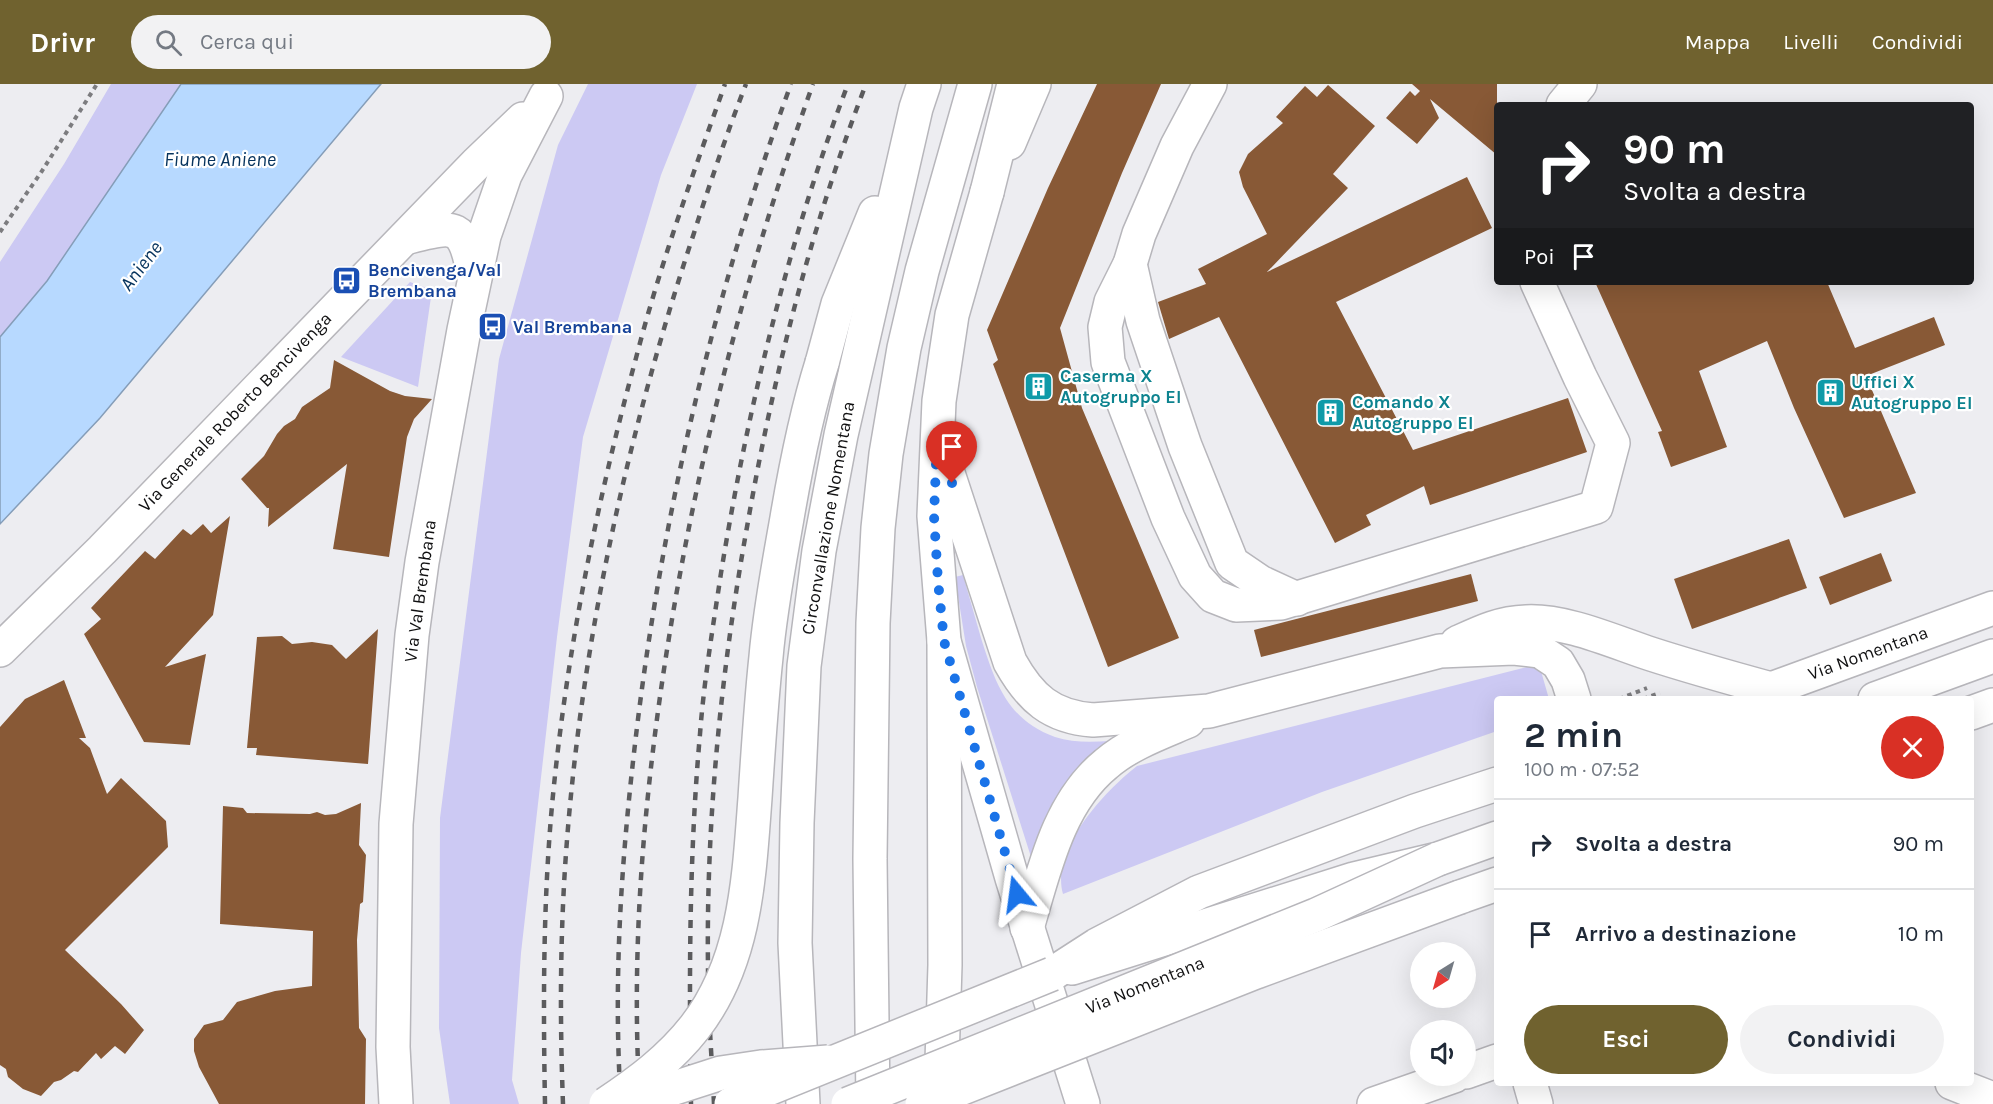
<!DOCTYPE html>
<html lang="it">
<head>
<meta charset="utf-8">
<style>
	:root { --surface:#fff; --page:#f2f2f3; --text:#1f2937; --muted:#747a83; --line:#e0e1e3; --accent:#70622f }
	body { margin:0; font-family:Karla,sans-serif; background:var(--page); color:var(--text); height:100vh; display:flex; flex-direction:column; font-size:22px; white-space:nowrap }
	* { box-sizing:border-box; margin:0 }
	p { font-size:20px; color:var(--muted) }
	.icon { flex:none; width:33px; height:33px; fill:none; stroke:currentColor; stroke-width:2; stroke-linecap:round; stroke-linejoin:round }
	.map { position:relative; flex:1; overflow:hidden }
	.details { position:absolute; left:1494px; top:612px; width:480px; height:390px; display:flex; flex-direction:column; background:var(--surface); border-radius:6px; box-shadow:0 6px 24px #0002 }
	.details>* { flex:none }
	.hud { position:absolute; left:1494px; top:18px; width:480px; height:183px; border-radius:6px; box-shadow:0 6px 24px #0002; background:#202124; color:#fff; overflow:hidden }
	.needle { width:39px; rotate:217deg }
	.controls { position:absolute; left:1410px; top:858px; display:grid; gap:12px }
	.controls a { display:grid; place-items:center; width:66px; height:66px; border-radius:50%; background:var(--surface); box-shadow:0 6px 24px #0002; font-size:30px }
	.pin { position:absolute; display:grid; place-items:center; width:51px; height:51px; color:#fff; margin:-62px -26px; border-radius:50% 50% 50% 0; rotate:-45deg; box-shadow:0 0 6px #0007 }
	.pin .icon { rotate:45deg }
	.me { position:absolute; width:66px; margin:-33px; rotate:344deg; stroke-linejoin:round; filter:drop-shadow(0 0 4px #0008) }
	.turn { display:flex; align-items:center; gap:21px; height:126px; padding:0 30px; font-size:27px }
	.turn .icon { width:78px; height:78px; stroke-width:2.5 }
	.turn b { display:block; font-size:42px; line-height:51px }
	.then { display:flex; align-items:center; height:57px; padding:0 30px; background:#0003; gap:12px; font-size:22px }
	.round { display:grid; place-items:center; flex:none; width:63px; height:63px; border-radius:32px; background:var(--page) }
	.head { display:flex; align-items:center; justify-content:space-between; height:102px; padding:0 30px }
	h1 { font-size:36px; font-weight:700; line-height:45px }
	.button { display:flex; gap:12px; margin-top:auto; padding:12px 30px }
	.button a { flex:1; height:69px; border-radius:36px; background:var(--accent); color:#fff; font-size:24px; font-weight:700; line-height:69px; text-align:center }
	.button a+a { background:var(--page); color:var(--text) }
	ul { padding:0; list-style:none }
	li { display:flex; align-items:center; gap:18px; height:90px; padding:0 30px; border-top:2px solid var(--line) }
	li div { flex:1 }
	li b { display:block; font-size:22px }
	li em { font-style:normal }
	header { display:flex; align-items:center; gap:36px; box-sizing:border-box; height:84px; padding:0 30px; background:var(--accent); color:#fff }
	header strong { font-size:28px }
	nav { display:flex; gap:33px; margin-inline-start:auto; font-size:21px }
	.search { width:420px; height:54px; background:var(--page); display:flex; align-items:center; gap:15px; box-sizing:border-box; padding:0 21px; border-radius:33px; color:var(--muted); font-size:22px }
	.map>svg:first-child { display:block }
	.green { fill:#ccc9f3 }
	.water { fill:#b7d9ff; stroke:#859db8; stroke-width:1.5 }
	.building { fill:#885936 }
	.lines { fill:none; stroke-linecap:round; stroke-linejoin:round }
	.minor-casing { stroke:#b7b6bb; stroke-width:36 }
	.major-casing { stroke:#b7b6bb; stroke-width:36 }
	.highway-casing { stroke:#b7b6bb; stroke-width:36 }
	.path { stroke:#7c7c7f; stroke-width:4; stroke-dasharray:4.5 4.5; stroke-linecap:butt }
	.minor { stroke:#fff; stroke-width:33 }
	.major { stroke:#fff; stroke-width:33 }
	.highway { stroke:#fff; stroke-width:33 }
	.rail { stroke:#5b5b5d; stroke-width:4.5; stroke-dasharray:8 8; stroke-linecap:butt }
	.minor-bridge-casing { stroke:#b7b6bb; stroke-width:36; stroke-linecap:butt }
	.major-bridge-casing { stroke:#b7b6bb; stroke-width:36; stroke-linecap:butt }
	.highway-bridge-casing { stroke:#b7b6bb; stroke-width:36; stroke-linecap:butt }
	.minor-bridge { stroke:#fff; stroke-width:33 }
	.major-bridge { stroke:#fff; stroke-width:33 }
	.highway-bridge { stroke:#fff; stroke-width:33 }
	.route { stroke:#1a73e8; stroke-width:10; stroke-dasharray:0 18 }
	.labels { text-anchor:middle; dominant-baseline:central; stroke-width:4.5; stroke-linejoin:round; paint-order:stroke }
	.transit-label { font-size:18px; font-weight:bold; fill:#164399; stroke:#fff; text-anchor:start }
	.culture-label { font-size:18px; font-weight:bold; fill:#0d838f; stroke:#fff; text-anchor:start }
	.street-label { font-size:18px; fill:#101011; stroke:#fff }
	.water-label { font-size:20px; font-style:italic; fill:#07345e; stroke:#fff }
</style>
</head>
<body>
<header>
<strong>Drivr</strong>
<div class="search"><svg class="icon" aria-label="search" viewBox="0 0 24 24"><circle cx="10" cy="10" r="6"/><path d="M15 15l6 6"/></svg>Cerca qui</div>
<nav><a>Mappa</a><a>Livelli</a><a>Condividi</a></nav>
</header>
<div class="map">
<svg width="1993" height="1020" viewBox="0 0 1993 1020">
	<rect width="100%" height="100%" fill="#ededf1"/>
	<g class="green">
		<polygon points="111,0 181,0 47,197 0,253 0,178 64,80"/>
		<polygon points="588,0 697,0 661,91 583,353 557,553 521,869 512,996 519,1020 450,1020 439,944 440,734 499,275 558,61"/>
		<polygon points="410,198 432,206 418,303 341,273"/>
		<path d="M 963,491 C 969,512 975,533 981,554 C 995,598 1007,636 1055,653 C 1073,659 1092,658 1110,657 L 1049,730 L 1038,752 L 1031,773 L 977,603 L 966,562 L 955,493 Z"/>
		<path d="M 1539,580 L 1549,615 L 1497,615 L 1497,647 L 1322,708 L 1063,810 C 1050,765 1105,707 1137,682 Z"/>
	</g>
	<polygon class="water" points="181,0 381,0 100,334 0,440 0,253 47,197"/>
	<g class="building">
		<polygon points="1097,0 1161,0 1122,89 1060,244 1082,324 1179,554 1108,583 993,280 998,276 987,246 1048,104"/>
		<polygon points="1412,0 1497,0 1497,71 1430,15 1439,34 1417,60 1386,34 1410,7 1415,12 1420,7"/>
		<polygon points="1328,1 1375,42 1333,90 1348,104 1267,188 1467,93 1492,144 1336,218 1413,366 1568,314 1587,368 1430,421 1424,402 1366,431 1371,441 1335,459 1219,233 1169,255 1158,218 1206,200 1198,185 1267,150 1243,103 1239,88 1248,70 1283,39 1276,33 1305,2 1317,13"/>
		<polygon points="1595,198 1827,198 1855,264 1934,233 1945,261 1866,292 1916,409 1844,434 1794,324 1767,257 1699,287 1727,363 1671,383 1658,348 1662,347"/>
		<polygon points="334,276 390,307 405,312 432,315 414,335 407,353 389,473 333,465 347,380 268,443 269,424 267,424 241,395 264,372 277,350 284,342 295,335 302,323 330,304"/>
		<polygon points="230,432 213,531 165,583 206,570 190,661 144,658 84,550 101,535 91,524 145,467 155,475 183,445 191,451 203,440 211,449"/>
		<polygon points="1789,455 1807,504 1692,545 1674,495"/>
		<polygon points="1881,469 1892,497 1830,521 1819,493"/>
		<polygon points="1471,490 1478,517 1261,573 1254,546"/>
		<polygon points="378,545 368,680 256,671 257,664 247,664 257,553 282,552 292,560 312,558 332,561 346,575"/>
		<polygon points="64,596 86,654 79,654 90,664 107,710 121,694 166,737 168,763 65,866 121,920 144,946 125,970 115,962 101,975 96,969 78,988 74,987 61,996 54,998 41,1012 23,1005 8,993 6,985 0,981 0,643 25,615"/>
		<polygon points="361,719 359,761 366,771 363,818 360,820 357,856 359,944 366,955 365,1020 219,1020 199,983 194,967 194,955 204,941 223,936 237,918 275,907 312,902 313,847 220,840 223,722 243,724 247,729 310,730 317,728 325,731 336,730"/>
	</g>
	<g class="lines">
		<defs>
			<g id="minor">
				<polyline points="1210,0 1177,62 1139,150 1130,180 1111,218 1105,243 1108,278 1168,434 1195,492 1213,512 1236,521 1281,519 1596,423 1613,359 1580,293 1537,198"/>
				<polyline points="1563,21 1580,0"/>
				<polyline points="1009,59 1034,0"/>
				<path d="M 405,154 C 455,141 464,137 474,193"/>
				<polyline points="1130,180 1143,237 1185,362 1232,479 1260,498 1297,515"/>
				<polyline points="0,566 102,466 476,80 523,35"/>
				<polyline points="1875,615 1993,572"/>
				<polyline points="1072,884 1354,795 1438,775 1497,754"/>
				<polyline points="1530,999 1536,1020"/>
				<polyline points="1952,999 1993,1015"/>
				<polyline points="396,1020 393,963 396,740 412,551 422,478 464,246 484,152 505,91 546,12"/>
			</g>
			<g id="major">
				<polyline points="987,108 952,231 939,317 934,432 944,557 1012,794 1083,1020"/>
				<path d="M 943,374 L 1010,578 C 1030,614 1051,633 1093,636 L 1209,627 L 1440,567 L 1514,564 L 1540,567 L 1558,579 L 1568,596 L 1574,615"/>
				<path d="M 1457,559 C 1481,548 1499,539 1526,538 C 1566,536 1614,558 1651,570 C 1691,583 1731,594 1771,605"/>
				<polyline points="1752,612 1993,524"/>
				<polyline points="1971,629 1993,621"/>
				<polyline points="1460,813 1497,800"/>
				<path d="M 1027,844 C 1044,787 1058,719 1106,680 C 1129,660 1160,649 1188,637"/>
				<polyline points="1052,890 1097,861 1199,808 1415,727 1497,700"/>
				<polyline points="1466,988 1497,977"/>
				<polyline points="1374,1020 1454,992"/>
			</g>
			<g id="highway">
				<polyline points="987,108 1014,0"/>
				<polyline points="822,279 838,220 875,129"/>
				<polyline points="941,1009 945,881 944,557"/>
				<polyline points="803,1020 795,859 797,739 804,582 819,467 841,351 916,24 924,0"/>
				<polyline points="873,1020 870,775 873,539 878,444 886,370 904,264 922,187 975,0"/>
			</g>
		</defs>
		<use href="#minor" class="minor-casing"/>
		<use href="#major" class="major-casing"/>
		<use href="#highway" class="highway-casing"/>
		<g class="path">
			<polyline points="0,148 42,87 97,0"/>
			<polyline points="1619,615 1647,604"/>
			<polyline points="1643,615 1660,609"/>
		</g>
		<use href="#minor" class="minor"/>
		<use href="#major" class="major"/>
		<use href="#highway" class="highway"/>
		<g class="rail">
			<path d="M 545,1020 C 543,913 543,807 554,701 C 569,556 598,414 636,274 C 660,181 693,90 725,0"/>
			<path d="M 563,1020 C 560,941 560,863 565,784 C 579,568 626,354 694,149 C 710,99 727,49 746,0"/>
			<path d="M 621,1020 C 613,900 621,780 635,660 C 661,436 713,212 791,0"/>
			<path d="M 640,1020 C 631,877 642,734 663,592 C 693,390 744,192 813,0"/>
			<path d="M 691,1020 C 689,896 689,773 700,650 C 704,596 713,543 721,489 C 748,323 788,158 848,0"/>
			<path d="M 714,1020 C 712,975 708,930 708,884 C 706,737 721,588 747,443 C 773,293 811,143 866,0"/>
		</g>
		<defs>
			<g id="minor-bridge">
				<polyline points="625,1020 721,989 761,983 828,978"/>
				<polyline points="848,1020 1316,831 1438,775"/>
			</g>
			<g id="major-bridge">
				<polyline points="731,1020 1052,890"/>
				<polyline points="922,1020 1256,888 1460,813"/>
			</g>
			<path id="highway-bridge" d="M 606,1020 C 639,998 670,975 695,943 C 746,877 749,793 755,714 C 758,667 761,620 766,573 C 770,526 779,480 787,434 C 796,381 806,330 822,279"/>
		</defs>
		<use href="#minor-bridge" class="minor-bridge-casing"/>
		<use href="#major-bridge" class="major-bridge-casing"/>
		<use href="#highway-bridge" class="highway-bridge-casing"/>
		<use href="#minor-bridge" class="minor-bridge"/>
		<use href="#major-bridge" class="major-bridge"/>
		<use href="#highway-bridge" class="highway-bridge"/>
	</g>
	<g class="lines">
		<polyline class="route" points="952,399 937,355 934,432 938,497 944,557 1017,810"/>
	</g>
	<defs>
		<symbol id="bus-square" viewBox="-11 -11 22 22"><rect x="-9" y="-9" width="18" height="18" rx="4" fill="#1a4fb4" stroke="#fff"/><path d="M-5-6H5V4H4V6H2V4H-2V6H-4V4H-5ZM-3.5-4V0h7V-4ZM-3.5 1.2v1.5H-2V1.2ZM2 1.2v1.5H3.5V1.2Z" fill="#fff"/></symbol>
		<symbol id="building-square" viewBox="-11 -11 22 22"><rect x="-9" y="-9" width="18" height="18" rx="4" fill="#0f9aa8" stroke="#fff"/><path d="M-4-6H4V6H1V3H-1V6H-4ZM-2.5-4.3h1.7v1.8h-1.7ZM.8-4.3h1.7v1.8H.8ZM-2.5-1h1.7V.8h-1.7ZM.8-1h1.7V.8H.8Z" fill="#fff"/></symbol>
	</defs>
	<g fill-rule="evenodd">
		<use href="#bus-square" x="330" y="180" width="33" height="33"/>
		<use href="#bus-square" x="476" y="226" width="33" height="33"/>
		<use href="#building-square" x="1022" y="286" width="33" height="33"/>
		<use href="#building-square" x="1814" y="292" width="33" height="33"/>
		<use href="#building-square" x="1314" y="312" width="33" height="33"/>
	</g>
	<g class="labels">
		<g class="transit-label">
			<text x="368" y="186">Bencivenga/Val<tspan x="368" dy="21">Brembana</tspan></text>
			<text x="513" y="243">Val Brembana</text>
		</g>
		<g class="culture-label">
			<text x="1060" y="292">Caserma X<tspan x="1060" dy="21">Autogruppo EI</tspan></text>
			<text x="1851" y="298">Uffici X<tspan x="1851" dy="21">Autogruppo EI</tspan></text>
			<text x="1352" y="318">Comando X<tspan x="1352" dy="21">Autogruppo EI</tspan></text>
		</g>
		<g class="street-label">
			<text transform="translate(235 328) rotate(-46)">Via Generale Roberto Bencivenga</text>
			<text transform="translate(828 434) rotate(-80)">Circonvallazione Nomentana</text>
			<text transform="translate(420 507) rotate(-82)">Via Val Brembana</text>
			<text transform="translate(1868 569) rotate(-20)">Via Nomentana</text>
			<text transform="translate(1145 901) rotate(-22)">Via Nomentana</text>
		</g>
		<g class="water-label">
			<text x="220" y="75">Fiume Aniene</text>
			<text transform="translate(141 182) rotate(-53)">Aniene</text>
		</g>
	</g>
</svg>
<div class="controls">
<a><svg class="needle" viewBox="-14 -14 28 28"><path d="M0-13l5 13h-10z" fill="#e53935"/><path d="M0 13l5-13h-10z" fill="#747a83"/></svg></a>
<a><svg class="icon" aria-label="sound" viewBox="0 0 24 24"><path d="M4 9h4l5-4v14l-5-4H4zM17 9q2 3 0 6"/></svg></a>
</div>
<div class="pin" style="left:952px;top:399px;background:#d93025"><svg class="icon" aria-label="arrive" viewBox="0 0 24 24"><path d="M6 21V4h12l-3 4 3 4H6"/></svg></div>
<svg class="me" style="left:1017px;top:810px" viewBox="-20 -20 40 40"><path d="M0-17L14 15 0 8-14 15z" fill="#1a73e8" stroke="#fff" stroke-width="4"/></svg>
<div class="hud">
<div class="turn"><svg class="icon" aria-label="right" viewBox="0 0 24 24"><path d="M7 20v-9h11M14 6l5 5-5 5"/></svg><div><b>90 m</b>Svolta a destra</div></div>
<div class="then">Poi<svg class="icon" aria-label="arrive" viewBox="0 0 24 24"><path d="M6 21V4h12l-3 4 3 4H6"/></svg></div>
</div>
<section class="details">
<div class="head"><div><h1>2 min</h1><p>100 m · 07:52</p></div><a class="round" style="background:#d93025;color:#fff"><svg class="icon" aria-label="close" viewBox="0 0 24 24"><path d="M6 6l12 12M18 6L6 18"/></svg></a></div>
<ul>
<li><svg class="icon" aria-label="right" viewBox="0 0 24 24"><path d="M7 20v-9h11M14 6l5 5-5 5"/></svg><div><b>Svolta a destra</b></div><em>90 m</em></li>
<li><svg class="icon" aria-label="arrive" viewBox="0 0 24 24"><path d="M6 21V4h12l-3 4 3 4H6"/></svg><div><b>Arrivo a destinazione</b></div><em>10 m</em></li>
</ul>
<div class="button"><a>Esci</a><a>Condividi</a></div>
</section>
</div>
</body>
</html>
